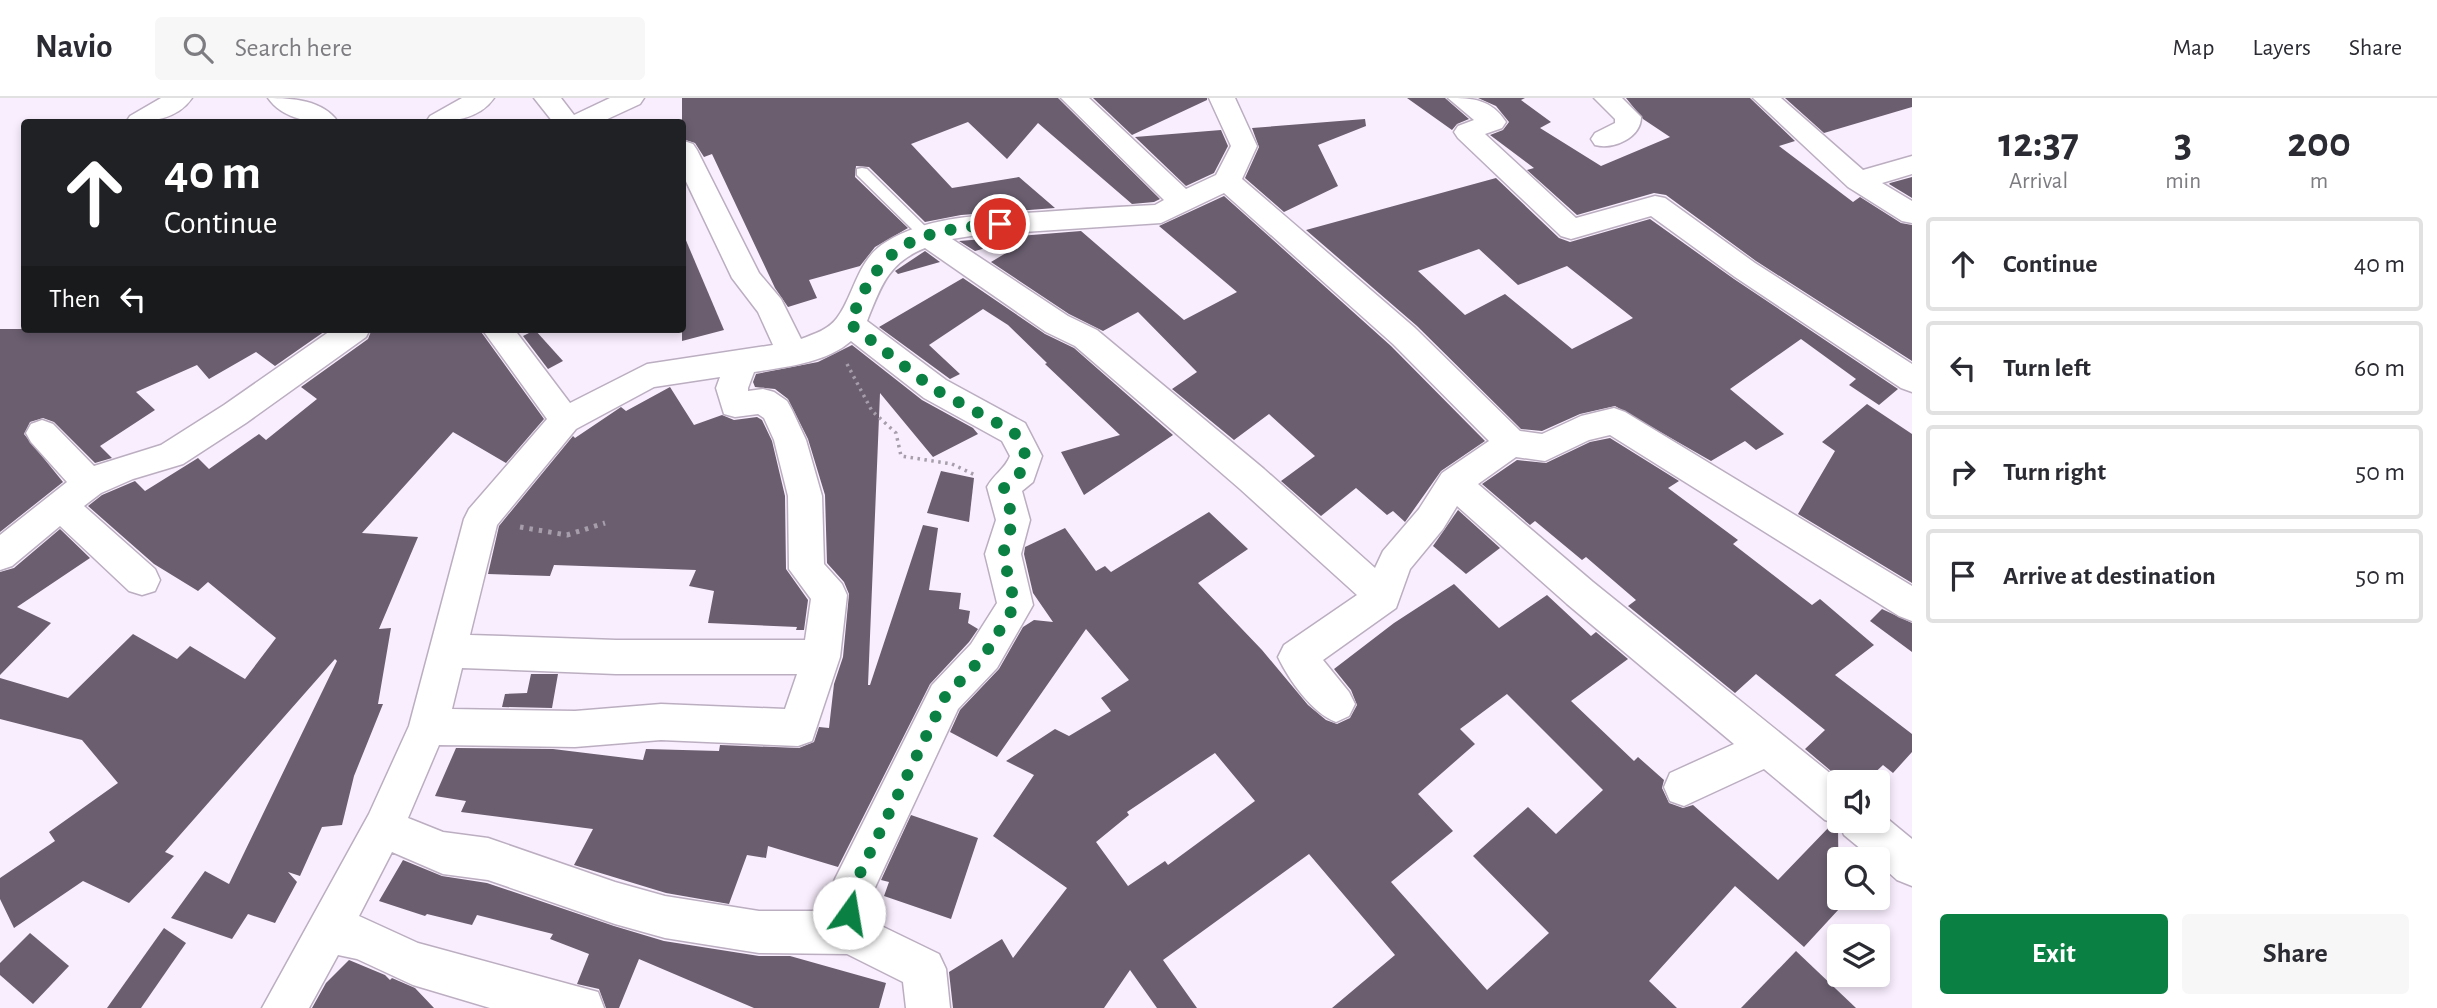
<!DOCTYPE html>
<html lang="en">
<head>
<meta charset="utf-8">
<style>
	:root { --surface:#fff; --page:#f7f7f7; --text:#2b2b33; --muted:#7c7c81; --line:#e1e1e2; --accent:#0b8043 }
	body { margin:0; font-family:"Alegreya Sans",sans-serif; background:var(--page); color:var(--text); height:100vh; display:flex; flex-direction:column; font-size:26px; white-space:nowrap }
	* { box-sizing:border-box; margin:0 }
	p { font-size:23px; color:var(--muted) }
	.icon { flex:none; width:38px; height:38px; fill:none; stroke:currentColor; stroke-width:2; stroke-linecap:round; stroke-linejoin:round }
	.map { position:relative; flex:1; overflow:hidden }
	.sheet { display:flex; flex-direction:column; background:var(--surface); width:525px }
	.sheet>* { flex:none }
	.top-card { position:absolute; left:21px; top:21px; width:665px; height:214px; border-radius:7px; box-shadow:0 4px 10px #0003; background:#202124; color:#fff; overflow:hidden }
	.buttons { position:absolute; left:1827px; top:672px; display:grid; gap:14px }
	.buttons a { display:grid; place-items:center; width:63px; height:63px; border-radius:7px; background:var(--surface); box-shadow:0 4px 10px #0003; font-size:35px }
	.pin { position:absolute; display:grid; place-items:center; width:60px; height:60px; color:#fff; margin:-30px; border:4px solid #fff; border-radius:50%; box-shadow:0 2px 7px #0007 }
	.me { position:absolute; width:77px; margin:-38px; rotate:13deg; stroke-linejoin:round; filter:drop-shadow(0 0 5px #0008) }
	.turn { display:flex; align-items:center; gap:24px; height:147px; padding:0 28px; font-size:32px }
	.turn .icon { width:91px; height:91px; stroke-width:2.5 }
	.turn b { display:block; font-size:49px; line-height:60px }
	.then { display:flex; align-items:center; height:66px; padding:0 28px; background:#0003; gap:14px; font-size:26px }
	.eta { display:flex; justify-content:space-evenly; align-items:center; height:119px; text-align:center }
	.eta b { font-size:42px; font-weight:700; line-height:49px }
	.button { display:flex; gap:14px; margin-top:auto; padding:14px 28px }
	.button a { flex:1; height:80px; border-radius:7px; background:var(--accent); color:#fff; font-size:28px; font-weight:700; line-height:80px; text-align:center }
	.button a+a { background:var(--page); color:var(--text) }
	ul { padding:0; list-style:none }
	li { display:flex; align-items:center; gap:21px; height:94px; margin:0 14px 10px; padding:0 14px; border:4px solid var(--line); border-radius:7px }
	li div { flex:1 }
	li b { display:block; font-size:26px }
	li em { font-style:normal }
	header { display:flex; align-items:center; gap:42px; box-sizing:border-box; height:98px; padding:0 35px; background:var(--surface); border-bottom:2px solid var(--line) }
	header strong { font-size:33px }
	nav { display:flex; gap:38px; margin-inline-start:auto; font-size:24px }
	.search { width:490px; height:63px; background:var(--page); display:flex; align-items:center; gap:18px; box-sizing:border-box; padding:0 24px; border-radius:7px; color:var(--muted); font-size:26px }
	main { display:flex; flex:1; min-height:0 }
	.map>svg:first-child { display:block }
	.building { fill:#6a5e6f; fill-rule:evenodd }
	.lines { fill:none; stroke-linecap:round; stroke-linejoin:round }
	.lane-casing { stroke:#bbaec1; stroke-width:3 }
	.street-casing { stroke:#bbaec1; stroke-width:3 }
	.path-far1 { stroke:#a69eaa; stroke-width:3.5; stroke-dasharray:2.5 4.5; stroke-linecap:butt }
	.path { stroke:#a69eaa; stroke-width:5; stroke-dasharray:3.5 6; stroke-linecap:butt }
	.lane { fill:#fff; fill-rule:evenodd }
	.street { fill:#fff; fill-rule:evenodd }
	.route { stroke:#0b8043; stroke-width:12; stroke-dasharray:0 21.6 }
</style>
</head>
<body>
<header>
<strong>Navio</strong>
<div class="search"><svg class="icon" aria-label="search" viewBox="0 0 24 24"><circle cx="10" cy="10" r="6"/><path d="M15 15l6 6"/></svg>Search here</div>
<nav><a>Map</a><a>Layers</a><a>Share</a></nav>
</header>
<main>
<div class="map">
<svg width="1912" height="910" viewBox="0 0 1912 910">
	<rect width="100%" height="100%" fill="#f9eefe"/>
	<g class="building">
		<polygon points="682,0 1058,0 1160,101 1154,104 1132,106 1038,25 1007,61 968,24 911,46 952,90 1019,79 1055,110 961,117 925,124 869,69 856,68 855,79 908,130 875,149 860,168 809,182 817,200 788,209 775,190 712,56 704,59 695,45 682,41"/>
		<polygon points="1093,0 1207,0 1207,2 1132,37"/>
		<polygon points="1407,0 1445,0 1469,21 1457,26 1452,32"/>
		<polygon points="1478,0 1525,0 1521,2 1551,24 1540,30 1601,68 1670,39 1643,21 1626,0 1750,0 1795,43 1779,48 1853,104 1860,99 1901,125 1912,127 1912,263 1756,163 1666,97 1654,95 1577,117 1527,72 1534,70 1490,37 1503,32 1509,24 1496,8"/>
		<polygon points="1785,0 1912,0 1912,9 1824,35"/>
		<polygon points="1365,21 1366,28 1318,47 1338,88 1284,114 1245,80 1259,49 1252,30"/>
		<polygon points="1221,32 1228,48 1214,75 1186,88 1135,39"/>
		<polygon points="1912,79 1912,100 1889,86 1890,85"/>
		<path d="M 1496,80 L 1559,140 L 1570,144 L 1650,121 L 1734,181 L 1898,291 L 1879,307 L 1849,287 L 1856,281 L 1801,241 L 1730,291 L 1784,336 L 1756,352 L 1745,343 L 1711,363 L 1615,308 L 1580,316 L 1542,333 L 1521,331 L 1417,228 L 1306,132 ZM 1479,151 L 1518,187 L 1567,168 L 1633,220 L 1572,251 L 1505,196 L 1465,217 L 1418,173 Z"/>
		<polygon points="1224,98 1391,248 1485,343 1441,373 1405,424 1393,413 1387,417 1356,390 1321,418 1281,383 1315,358 1269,316 1234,342 1172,291 1197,274 1138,214 1103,233 1069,216 991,164 1011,152 1008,144 975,153 959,143 1081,133 1184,222 1237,194 1159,128"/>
		<polygon points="682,133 724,232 682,243"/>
		<polygon points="925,153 940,164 898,176 895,173"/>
		<polygon points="963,180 1045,236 1074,250 1173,337 1084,397 1061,354 1120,337 1045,266 1047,265 1008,227 983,211 929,247 960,276 950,281 879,229"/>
		<polygon points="0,231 328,231 275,268 256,254 209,281 197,267 136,294 155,312 100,348 112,360 95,365 54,324 43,320 30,324 24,336 63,384 0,434"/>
		<polygon points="372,231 479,231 544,321 506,365 453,334 362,435 418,439 379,531 391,530 378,606 383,606 354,678 342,727 322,729 300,778 288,774 297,784 275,825 248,816 232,841 171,820 205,773 229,786 337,563 335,561 165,754 174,758 129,805 83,783 14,830 0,801 0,780 55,743 49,734 118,685 82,642 0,621 0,580 68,600 133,536 177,561 190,548 245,581 276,540 208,484 198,493 154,466 88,408 102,397 135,383 145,393 198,360 209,371 259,336 266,342 317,301 301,289 368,241"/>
		<polygon points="535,232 563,263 548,271 523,238"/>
		<polygon points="852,247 922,302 973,330 978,336 933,359 880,295 868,587 870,587 923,427 938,430 929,492 961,495 959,511 970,513 968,525 978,531 969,544 930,586 838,769 768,748 766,760 747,757 729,806 666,795 574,767 593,731 461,714 466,703 435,698 456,650 553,651 643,662 646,651 719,653 720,647 799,650 814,644 819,629 829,630 834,586 843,559 849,496 844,484 827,465 825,397 808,341 788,301 775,291 755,289 753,284 756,276 818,264"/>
		<polygon points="670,289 694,327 722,317 734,322 757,319 762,322 772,343 785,398 786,471 808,502 804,532 796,532 797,529 708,525 714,493 689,488 696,472 554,467 550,478 488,476 499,428 573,338 575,340 621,309 626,313"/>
		<polygon points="1867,306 1912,336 1912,485 1798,416 1835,353 1822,344"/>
		<polygon points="1610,340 1679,383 1668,390 1738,442 1733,446 1812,507 1820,501 1874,547 1835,577 1912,636 1912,654 1893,675 1883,667 1865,684 1844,684 1805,651 1825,632 1756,576 1735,595 1628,508 1636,502 1586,459 1582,462 1535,423 1530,427 1482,386 1517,362 1546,365 1590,344"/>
		<polygon points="941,373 974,380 969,424 927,415"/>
		<polygon points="1458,412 1500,450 1466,476 1433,448"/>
		<path d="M 1209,414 L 1248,451 L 1198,485 L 1262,552 L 1308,607 L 1326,622 L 1337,626 L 1350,620 L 1357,607 L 1351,592 L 1334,571 L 1394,525 L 1454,486 L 1499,530 L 1547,497 L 1591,538 L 1596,534 L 1628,561 L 1571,603 L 1634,663 L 1638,659 L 1664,682 L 1662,690 L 1669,705 L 1683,710 L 1693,707 L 1778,782 L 1831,727 L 1838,729 L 1839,811 L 1804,849 L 1735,788 L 1649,883 L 1677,910 L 1332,910 L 1395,857 L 1309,756 L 1163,862 L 1197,910 L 1157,910 L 1130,872 L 1104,910 L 953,910 L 949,874 L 1002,841 L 1013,860 L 1067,790 L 993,738 L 1034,677 L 1006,663 L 1055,631 L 1069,638 L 1111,613 L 1101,600 L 1129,582 L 1086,531 L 997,659 L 950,634 L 960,612 L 999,571 L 1023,529 L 1034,522 L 1053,524 L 1033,495 L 1024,456 L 1025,449 L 1065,430 L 1096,473 L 1105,468 L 1111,474 ZM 1507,596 L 1603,692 L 1556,736 L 1528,709 L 1473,758 L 1549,835 L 1487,892 L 1391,784 L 1453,733 L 1418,696 L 1475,646 L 1460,631 ZM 1215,655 L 1255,703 L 1168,767 L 1165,763 L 1128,788 L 1096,744 L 1129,717 L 1127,714 Z"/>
		<polygon points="60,431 90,460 17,509 51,525 0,577 0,474 14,470"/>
		<polygon points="1882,511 1912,525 1912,554 1870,523"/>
		<polygon points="531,576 558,576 552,610 502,609 505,596 527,595"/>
		<polygon points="911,717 978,740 951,821 884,798 889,784 881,782"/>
		<polygon points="403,762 442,778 487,785 614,828 664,843 759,858 790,858 886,885 879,910 754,910 639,861 619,910 606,910 599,891 577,886 589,856 550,841 553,836 477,817 472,827 427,816 425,818 379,803"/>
		<polygon points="164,830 186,845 141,910 107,910"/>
		<polygon points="30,835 69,868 33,906 0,877 0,865"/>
		<polygon points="1796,853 1856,910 1741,910"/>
		<polygon points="349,862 385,877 390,882 392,880 415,890 434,910 312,910 326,885"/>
	</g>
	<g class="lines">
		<defs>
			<polygon id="lane" points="862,70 867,71 932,135 932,141 922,141 857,77 857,71"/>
			<g id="street">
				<path d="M 161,0 L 192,0 C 177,22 150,24 126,24 L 130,18 Z"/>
				<path d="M 268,0 C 292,0 323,2 338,24 C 315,26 283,22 268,0 Z"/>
				<path d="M 462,0 L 494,0 C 479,22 450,24 426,24 L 430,18 Z"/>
				<polygon points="534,0 561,0 574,17 610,0 644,0 640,6 601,24 553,24"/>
				<path d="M 1061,0 L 1089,0 L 1186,91 L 1216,77 L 1231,48 L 1209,0 L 1235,0 L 1257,48 L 1242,81 L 1415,230 L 1520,333 L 1542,336 L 1581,318 L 1614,310 L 1625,314 L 1912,488 L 1912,523 L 1899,518 L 1610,337 L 1589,342 L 1545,363 L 1516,359 L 1478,386 L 1593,484 L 1841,684 L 1839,723 L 1878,723 L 1878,713 L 1912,741 L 1912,788 L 1897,782 L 1878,765 L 1878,761 L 1873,761 L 1844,737 L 1840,727 L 1825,722 L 1764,671 L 1684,708 L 1670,703 L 1664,689 L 1670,675 L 1734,646 L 1567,506 L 1457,408 L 1443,431 L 1410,471 L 1396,510 L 1323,562 L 1349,594 L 1355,606 L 1349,618 L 1336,624 C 1312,615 1289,582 1278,559 L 1284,547 L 1357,497 L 1240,391 L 1075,248 L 1046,234 L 925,150 C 888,165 881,188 867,223 L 946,282 L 1025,325 L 1042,358 L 1033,384 L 1022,393 L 1030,422 L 1021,456 L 1033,507 L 997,570 L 958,611 L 871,798 L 871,823 L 939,856 L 946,871 L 950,910 L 906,910 L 903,884 L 847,856 L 759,855 L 665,840 L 615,826 L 488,782 L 443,776 L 392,754 L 359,818 L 418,845 L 598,894 L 604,910 L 490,910 L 413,887 L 357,861 L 338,857 L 309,910 L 262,910 L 369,716 L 409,628 L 464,421 L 469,411 L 547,321 L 482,231 L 514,231 L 570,305 L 647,266 L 773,247 L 758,214 L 732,180 L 682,75 L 684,43 L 693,46 L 697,52 L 759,175 L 781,201 L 801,241 C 814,236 828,232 837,220 C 854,198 857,161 886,144 C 931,116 991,117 1042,114 C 1080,111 1118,109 1155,107 L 1164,102 ZM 1224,95 L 1393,246 L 1489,343 L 1442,375 L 1419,411 L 1383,453 L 1375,470 L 1264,371 L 1097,232 L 1068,218 L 952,141 L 977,137 L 1161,125 ZM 851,243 L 924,300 L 1002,343 L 1010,358 C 1005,371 993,377 987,389 L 996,422 L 985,456 L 997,505 L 971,546 L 932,587 L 835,781 L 829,796 L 828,813 L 759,813 L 665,798 L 615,784 L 488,740 L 443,734 L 408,720 L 439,647 L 575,649 L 661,642 L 798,648 L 812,643 L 840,559 L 847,497 L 842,486 L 824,466 L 822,398 L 806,342 L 792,312 L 787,303 L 774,294 L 763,291 L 748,293 L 748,290 L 754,274 C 785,269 826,265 851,243 ZM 720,279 L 716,290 L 724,316 L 735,319 L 758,316 L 764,320 L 774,342 L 788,398 L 789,471 L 811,501 L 805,542 L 616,542 L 470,537 L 497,427 L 576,331 L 654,289 ZM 462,570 L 616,576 L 797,576 L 785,611 L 661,606 L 575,613 L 452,611 Z"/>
				<path d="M 1448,0 C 1473,0 1491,1 1506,24 L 1502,30 L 1485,36 L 1576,120 L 1655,98 L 1665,100 L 1755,165 L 1912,266 L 1912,294 L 1901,290 L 1735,179 L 1651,118 L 1571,141 L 1561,138 L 1458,40 L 1454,34 L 1458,28 L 1474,22 Z"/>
				<path d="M 1594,0 L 1622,0 L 1641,19 C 1641,40 1613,52 1595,47 L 1591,41 L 1595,35 L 1615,25 L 1615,21 Z"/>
				<polygon points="1753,0 1781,0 1863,72 1912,58 1912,76 1882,85 1912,103 1912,125 1902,123 1848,89"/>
				<polygon points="333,231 370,231 366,239 246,325 183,366 133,381 101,395 84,408 155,471 160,482 155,493 142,497 129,493 60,428 12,468 0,472 0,437 67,384 31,344 26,335 31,326 42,322 53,326 94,368 161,347 224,307"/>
			</g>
		</defs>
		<use href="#lane" class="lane-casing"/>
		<use href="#street" class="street-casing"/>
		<polyline class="path-far1" points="847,266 872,313 896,335 901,358 952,366 975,377"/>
		<polyline class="path" points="520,429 567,437 605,425"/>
		<use href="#lane" class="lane"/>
		<use href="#street" class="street"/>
	</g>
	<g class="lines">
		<path class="route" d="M 849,815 L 850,796 L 945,599 L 984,558 L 1015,507 L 1003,456 L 1013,422 L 1004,390 L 1021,374 L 1026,358 L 1014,334 L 934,291 L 850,226 C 879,144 917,132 1000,126"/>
	</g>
</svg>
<div class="buttons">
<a><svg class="icon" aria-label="sound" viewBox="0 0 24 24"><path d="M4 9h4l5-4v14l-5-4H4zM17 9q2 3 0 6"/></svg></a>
<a><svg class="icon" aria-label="search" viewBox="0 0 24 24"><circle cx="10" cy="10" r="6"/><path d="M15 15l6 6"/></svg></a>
<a><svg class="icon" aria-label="layers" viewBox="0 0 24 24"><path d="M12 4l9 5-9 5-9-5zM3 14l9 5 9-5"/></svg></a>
</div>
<div class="pin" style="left:1000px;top:126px;background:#d93025"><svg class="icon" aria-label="arrive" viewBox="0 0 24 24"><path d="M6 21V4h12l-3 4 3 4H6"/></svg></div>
<svg class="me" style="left:849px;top:815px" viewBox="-20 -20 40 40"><circle r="19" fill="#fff"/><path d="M0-13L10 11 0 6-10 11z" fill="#0b8043"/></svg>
<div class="top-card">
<div class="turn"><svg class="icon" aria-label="ahead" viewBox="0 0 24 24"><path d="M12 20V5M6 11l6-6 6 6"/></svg><div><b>40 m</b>Continue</div></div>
<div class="then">Then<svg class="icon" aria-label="left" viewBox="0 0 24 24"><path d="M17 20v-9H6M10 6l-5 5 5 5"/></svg></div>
</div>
</div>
<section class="sheet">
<div class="eta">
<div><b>12:37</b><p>Arrival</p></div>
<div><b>3</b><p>min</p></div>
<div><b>200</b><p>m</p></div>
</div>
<ul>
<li><svg class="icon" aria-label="ahead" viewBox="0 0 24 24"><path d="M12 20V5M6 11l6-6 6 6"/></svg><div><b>Continue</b></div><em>40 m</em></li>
<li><svg class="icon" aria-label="left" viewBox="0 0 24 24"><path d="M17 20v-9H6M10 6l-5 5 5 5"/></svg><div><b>Turn left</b></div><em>60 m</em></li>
<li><svg class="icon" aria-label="right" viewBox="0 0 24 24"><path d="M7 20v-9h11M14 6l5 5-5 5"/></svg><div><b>Turn right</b></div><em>50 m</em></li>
<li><svg class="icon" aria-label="arrive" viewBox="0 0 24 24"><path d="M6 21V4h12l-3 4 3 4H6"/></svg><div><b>Arrive at destination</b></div><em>50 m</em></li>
</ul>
<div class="button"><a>Exit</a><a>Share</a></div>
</section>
</main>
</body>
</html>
